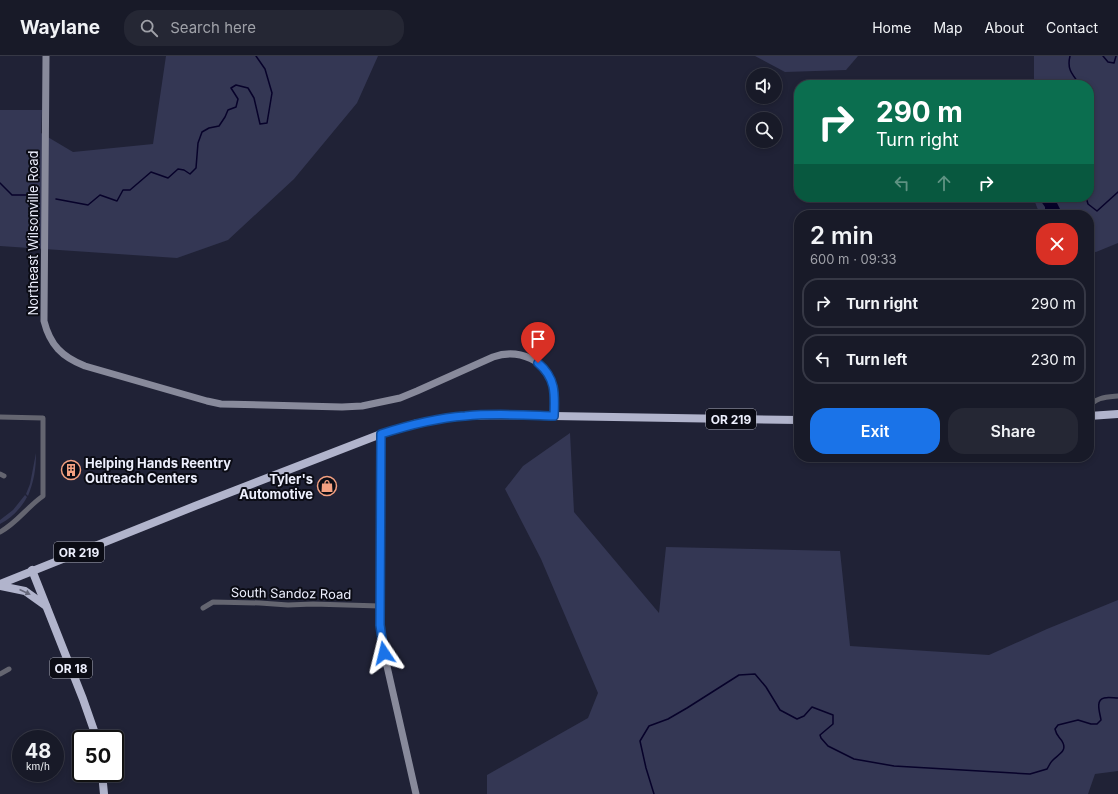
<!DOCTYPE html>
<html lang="en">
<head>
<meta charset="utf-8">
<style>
	:root { --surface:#181a28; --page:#252734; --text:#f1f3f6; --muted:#9fa1a8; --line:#363845; --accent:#1a73e8 }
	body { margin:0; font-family:Inter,sans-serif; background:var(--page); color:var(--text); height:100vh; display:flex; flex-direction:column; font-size:15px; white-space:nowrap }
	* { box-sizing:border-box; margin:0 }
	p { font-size:13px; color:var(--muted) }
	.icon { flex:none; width:22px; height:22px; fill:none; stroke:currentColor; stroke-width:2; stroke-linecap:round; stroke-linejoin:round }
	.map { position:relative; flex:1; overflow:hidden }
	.sheet { position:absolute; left:794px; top:154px; width:300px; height:252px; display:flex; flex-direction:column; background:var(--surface); border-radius:16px; box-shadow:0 2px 6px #0003,0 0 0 1px var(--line) }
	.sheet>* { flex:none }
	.hud { position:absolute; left:794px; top:24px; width:300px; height:122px; border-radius:16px; box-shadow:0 2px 6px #0003,0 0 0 1px var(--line); background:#0b6e4f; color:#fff; overflow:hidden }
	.tools { position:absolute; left:746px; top:12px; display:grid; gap:8px }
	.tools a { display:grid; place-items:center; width:36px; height:36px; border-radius:50%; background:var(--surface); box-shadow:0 2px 6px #0003,0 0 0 1px var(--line); font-size:20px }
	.speed { position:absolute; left:12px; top:674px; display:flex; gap:8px; font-size:20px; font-weight:700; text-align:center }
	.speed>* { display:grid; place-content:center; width:52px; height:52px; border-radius:50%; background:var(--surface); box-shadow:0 2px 6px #0003,0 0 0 1px var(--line); line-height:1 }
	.speed small { font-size:10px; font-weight:400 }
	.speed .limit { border:2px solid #111; border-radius:6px; background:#fff; color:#111 }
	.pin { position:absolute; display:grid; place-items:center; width:34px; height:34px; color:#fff; margin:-41px -17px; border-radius:50% 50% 50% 0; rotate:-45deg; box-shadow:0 0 4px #0007 }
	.pin .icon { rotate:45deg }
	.me { position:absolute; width:44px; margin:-22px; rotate:350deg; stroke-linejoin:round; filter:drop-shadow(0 0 3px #0008) }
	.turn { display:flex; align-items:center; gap:14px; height:84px; padding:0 16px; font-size:18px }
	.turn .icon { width:52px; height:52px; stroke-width:2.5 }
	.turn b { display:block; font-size:28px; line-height:34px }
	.lanes { display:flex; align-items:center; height:38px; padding:0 16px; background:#0003; justify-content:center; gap:20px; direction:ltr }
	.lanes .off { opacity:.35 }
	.round { display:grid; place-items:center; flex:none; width:42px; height:42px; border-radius:16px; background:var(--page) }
	.overview { display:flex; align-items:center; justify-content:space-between; height:68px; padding:0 16px }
	h1 { font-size:24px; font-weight:600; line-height:30px }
	.button { display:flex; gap:8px; margin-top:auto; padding:8px 16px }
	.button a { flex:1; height:46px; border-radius:16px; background:var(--accent); color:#fff; font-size:16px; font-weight:600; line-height:46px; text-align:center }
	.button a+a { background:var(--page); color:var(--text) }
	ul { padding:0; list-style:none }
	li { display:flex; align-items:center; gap:12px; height:50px; margin:0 8px 6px; padding:0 8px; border:2px solid var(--line); border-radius:16px }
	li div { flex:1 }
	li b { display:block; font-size:15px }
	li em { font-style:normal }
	header { display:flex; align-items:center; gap:24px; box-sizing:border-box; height:56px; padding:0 20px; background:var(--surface); border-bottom:1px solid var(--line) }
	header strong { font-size:19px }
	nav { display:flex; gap:22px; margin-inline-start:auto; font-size:14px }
	.search { width:280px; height:36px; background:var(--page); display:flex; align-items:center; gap:10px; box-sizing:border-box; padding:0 14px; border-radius:16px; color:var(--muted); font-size:15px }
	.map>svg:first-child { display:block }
	.green { fill:#343754 }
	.water { fill:#07022a }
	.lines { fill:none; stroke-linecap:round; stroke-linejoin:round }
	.stream { stroke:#07022a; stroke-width:1.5 }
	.minor { stroke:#646570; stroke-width:5 }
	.secondary { stroke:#888a9b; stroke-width:7 }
	.trunk { stroke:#b1b4cc; stroke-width:8 }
	.oneway { fill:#66687a }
	.route-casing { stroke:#114b97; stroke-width:10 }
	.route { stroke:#1a73e8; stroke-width:7 }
	.labels { text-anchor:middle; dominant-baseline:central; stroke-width:4; stroke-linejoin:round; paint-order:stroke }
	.shield { fill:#0b0c15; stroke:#a9abb7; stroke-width:1 }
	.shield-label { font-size:12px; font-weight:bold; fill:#edeffd }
	.street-label { font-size:13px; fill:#edeffd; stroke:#0b0c15 }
	.poi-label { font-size:13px; font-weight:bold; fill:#edeffd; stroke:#0b0c15; text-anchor:start }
</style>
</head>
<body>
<header>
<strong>Waylane</strong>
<div class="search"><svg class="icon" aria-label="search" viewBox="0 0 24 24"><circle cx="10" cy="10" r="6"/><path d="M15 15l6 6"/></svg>Search here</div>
<nav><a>Home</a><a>Map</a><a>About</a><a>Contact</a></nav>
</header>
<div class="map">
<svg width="1118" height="738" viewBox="0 0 1118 738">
	<rect width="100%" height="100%" fill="#202236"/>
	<g class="green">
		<polygon points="166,0 378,0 357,47 294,123 228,184 177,202 0,190 0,54 42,54 41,77 73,96 153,88"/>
		<polygon points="755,0 858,0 846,14 785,16"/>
		<polygon points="1034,0 1118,0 1118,187 1096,196 1089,195 1089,159 1040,159 1033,141 1089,141 1089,29 1034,29"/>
		<polygon points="570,377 574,456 659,557 666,491 840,495 850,590 989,599 1047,573 1118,544 1118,715 1095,718 1088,738 487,738 487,719 588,662 598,637 541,503 505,433 523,410"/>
		<path d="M 36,397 C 36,413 34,425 28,440 L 26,438 L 30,428 Z"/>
		<path d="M 25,439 L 27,441 C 21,452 12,462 0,468 L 0,464 L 13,454 Z"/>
	</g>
	<polygon class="water" points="1038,141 1054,141 1063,159 1045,159 1045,151"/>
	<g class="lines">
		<g class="stream">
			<path d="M 1070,0 C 1067,12 1071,17 1078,26 L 1076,29"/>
			<polyline points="1103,0 1108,6 1114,7 1116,0"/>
			<polyline points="1089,97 1089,106"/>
			<polyline points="0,127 12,139 29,139"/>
			<polyline points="1086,141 1088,148 1097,155 1118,136"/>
			<polyline points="56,143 88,149 100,139 117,145 123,134 130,134 151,116 168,122 178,113 184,114 190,118 196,112 198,87 202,76 209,72 219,70 225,61 228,54 236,51 238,43 231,32 236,29 248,32 254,42 260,68 267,67 272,37 265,13 256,0"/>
			<path d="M 654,738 L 646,712 L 640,685 L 649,670 L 668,663 L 687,652 L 739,619 L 755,618 L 766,631 L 780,654 L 797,663 L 804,660 L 812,651 L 833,659 L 833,668 L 820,679 L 821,682 L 828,690 L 854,703 L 894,710 L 1030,718 L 1047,713 C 1049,710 1050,707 1052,705 C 1057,699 1067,696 1063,687 C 1060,680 1057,682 1055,673 L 1058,669 L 1078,664 L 1091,668 L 1097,668 L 1101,664 C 1100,657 1095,644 1104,642 C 1108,641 1114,642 1118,642"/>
		</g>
		<g class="minor">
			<path d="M 1089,352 C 1094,341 1108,341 1118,340"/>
			<path d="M 0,361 L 43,362 L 43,440 C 27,451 17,467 0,476"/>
			<polyline points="0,418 4,420"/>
			<polyline points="203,552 213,546 260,547 288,549 313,548 380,550"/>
			<polyline points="0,618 9,613"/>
		</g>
		<g class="secondary">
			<path d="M 46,0 L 44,265 C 50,289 62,301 85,310 L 207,345 L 221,348 L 342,351 L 362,350 L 400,342 L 417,335 L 493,301 C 518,292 548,304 554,332 C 556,341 554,350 554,360"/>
			<polyline points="381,378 380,569 384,597 416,738"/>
		</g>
		<g class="trunk">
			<polyline points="1089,360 1118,358"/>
			<polyline points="32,514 83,643 97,683"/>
			<polyline points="0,528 195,450 381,378 414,368 447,362 466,360 498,359 799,364"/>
			<polyline points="0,530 25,535 46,550"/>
			<polyline points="102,717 104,738"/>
		</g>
	</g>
	<defs><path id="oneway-solid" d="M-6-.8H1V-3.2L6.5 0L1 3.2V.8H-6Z"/></defs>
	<use class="oneway" href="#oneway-solid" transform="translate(25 536) rotate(25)"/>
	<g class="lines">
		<defs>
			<path id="route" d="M 384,597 L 380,569 L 381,378 C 409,369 436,362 465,360 C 495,357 525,359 554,360 C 555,338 556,322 538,307"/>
		</defs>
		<use href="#route" class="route-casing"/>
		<use href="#route" class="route"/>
	</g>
	<defs>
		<symbol id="building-ring" viewBox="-11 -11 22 22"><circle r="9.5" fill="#0b0c15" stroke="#f3a081" stroke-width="1.5"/><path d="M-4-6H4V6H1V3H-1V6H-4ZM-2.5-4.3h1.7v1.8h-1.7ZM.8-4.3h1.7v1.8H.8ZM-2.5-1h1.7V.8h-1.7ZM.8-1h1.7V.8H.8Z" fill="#f3a081"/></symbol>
		<symbol id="shop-ring" viewBox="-11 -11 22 22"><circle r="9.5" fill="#0b0c15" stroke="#f3a081" stroke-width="1.5"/><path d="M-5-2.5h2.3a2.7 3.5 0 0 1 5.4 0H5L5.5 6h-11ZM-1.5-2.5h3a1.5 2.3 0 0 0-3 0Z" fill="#f3a081"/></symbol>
	</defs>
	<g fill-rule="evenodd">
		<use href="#building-ring" x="60" y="403" width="22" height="22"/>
		<use href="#shop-ring" x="316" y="419" width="22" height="22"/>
	</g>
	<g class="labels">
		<g class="shield">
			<rect x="706" y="353" width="50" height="20" rx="3"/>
			<rect x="54" y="486" width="50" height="20" rx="3"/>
			<rect x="50" y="602" width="42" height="20" rx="3"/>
		</g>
		<g class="shield-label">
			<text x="731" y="363">OR 219</text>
			<text x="79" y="496">OR 219</text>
			<text x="71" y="612">OR 18</text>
		</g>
		<g class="street-label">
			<text transform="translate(33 177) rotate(-90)">Northeast Wilsonville Road</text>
			<text transform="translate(291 537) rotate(1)">South Sandoz Road</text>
		</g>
		<g class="poi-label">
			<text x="85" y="407">Helping Hands Reentry<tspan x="85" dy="15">Outreach Centers</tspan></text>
			<text x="313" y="423" text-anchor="end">Tyler's<tspan x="313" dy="15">Automotive</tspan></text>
		</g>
	</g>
</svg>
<div class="tools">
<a><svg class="icon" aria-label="sound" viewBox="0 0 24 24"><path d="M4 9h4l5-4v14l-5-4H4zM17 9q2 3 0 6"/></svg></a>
<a><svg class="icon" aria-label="search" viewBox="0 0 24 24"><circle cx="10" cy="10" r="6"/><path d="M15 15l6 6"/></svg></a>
</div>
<div class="speed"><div>48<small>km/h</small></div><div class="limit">50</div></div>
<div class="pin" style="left:538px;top:307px;background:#d93025"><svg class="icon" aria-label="arrive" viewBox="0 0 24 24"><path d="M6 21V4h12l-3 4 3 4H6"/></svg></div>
<svg class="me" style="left:384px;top:597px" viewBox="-20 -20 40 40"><path d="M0-17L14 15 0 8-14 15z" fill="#1a73e8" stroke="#fff" stroke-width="4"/></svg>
<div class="hud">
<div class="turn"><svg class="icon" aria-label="right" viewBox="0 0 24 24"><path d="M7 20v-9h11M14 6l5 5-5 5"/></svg><div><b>290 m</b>Turn right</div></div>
<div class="lanes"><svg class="icon off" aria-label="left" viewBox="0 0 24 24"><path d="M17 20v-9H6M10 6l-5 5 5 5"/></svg><svg class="icon off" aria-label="ahead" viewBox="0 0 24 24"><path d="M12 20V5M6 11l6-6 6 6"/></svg><svg class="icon" aria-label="right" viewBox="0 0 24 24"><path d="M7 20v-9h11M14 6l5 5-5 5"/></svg></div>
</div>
<section class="sheet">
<div class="overview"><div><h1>2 min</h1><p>600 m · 09:33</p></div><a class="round" style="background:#d93025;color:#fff"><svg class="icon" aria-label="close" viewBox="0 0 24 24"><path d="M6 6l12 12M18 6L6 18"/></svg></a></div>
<ul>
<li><svg class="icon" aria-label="right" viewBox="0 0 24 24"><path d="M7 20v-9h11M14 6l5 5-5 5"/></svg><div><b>Turn right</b></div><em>290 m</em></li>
<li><svg class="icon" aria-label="left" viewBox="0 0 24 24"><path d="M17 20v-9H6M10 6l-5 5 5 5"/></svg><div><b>Turn left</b></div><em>230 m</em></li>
</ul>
<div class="button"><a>Exit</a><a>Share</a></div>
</section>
</div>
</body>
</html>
